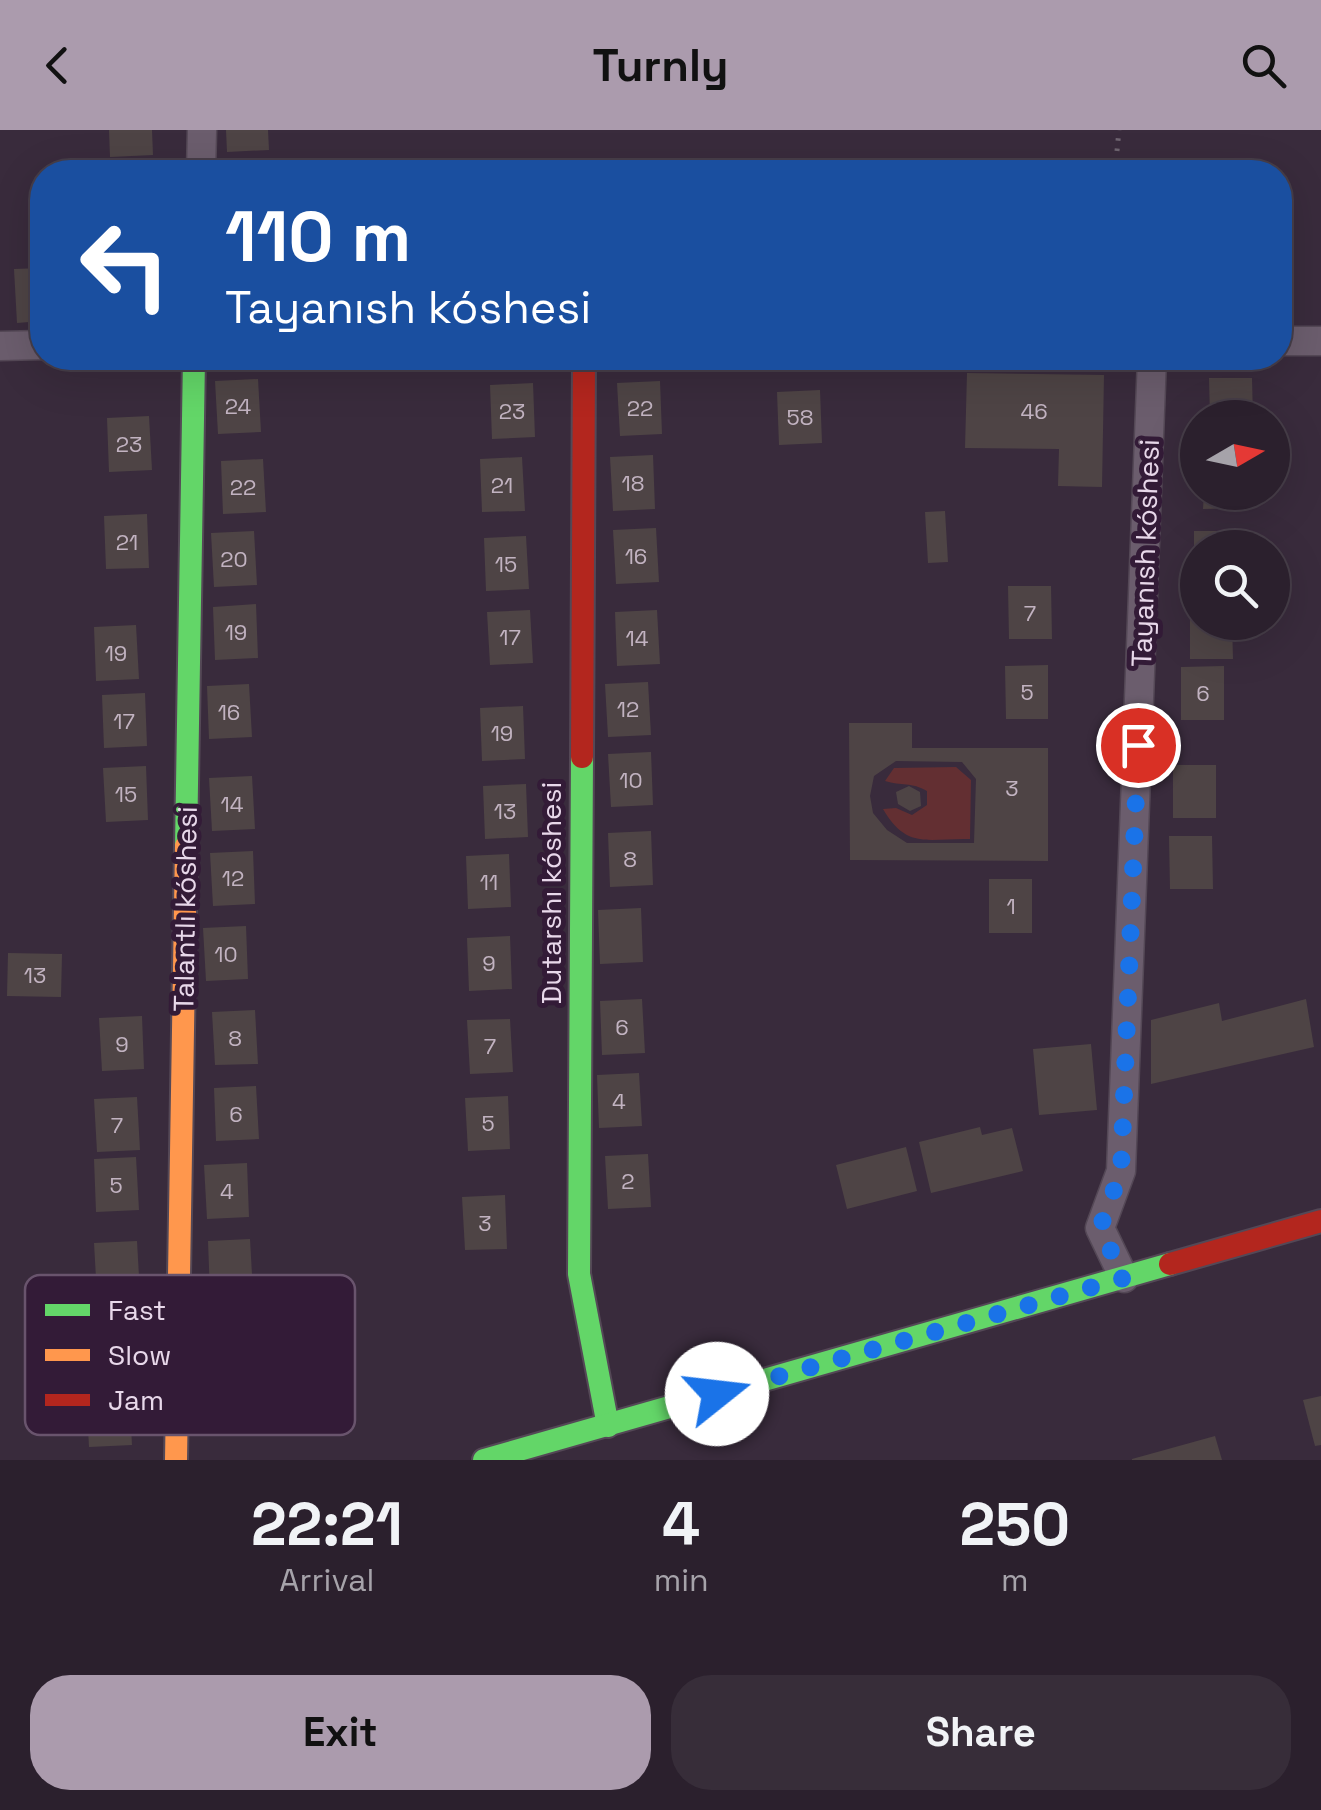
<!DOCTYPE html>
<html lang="en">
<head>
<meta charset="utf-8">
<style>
	:root { --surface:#2b202d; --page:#372d39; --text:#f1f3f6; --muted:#a6a3aa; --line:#473e49; --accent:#ab9bad }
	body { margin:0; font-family:"Space Grotesk",sans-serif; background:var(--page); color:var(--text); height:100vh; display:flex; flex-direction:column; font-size:38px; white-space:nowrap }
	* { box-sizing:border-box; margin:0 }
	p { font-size:32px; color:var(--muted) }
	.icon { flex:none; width:55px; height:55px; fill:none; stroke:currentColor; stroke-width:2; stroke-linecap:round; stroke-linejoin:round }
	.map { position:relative; height:1330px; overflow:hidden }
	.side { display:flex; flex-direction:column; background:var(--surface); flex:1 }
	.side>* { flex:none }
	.hud { position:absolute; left:30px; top:30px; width:1262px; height:210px; border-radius:40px; box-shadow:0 10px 40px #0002,0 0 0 2px var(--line); background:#1a4fa0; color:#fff; overflow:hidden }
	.needle { width:65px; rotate:81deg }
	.tools { position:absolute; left:1180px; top:270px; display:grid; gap:20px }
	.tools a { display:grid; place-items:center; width:110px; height:110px; border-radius:50%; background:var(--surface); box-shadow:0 10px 40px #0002,0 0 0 2px var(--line); font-size:50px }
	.pin { position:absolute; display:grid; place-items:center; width:85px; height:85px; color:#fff; margin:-42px; border:5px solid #fff; border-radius:50%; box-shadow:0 2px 10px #0007 }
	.me { position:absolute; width:110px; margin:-55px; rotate:74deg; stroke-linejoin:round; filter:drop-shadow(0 0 8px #0008) }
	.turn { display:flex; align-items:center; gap:35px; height:210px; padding:0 30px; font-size:45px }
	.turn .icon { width:130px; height:130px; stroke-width:2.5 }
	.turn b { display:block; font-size:70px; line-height:85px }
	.eta { display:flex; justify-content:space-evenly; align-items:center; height:170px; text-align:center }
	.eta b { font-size:60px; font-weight:800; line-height:70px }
	.primary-button { display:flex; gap:20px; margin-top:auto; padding:20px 30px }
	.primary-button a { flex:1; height:115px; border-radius:40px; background:var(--accent); color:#111; font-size:40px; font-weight:800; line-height:115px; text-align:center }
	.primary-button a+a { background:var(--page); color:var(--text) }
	header { display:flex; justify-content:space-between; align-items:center; height:130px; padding:0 30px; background:var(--accent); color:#111; font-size:45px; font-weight:800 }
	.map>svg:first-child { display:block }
	.green { fill:#632f32 }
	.building { fill:#4e4445; fill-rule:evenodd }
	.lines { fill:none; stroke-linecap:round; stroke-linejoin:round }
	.street-casing { stroke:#544856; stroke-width:31 }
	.fast-casing { stroke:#544856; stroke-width:26 }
	.slow-casing { stroke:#544856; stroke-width:26 }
	.jam-casing { stroke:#544856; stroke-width:26 }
	.path { stroke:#6f6571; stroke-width:5; stroke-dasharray:2.5 8; stroke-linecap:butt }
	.street { stroke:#6b5d6d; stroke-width:28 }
	.fast { stroke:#63d668; stroke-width:22 }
	.slow { stroke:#ff974d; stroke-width:22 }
	.jam { stroke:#b3261e; stroke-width:22 }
	.route { stroke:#1a73e8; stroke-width:18; stroke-dasharray:0 32.4 }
	.labels { text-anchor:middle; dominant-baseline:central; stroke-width:10; stroke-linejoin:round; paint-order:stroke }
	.number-label { font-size:22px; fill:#c2b3c1 }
	.street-label { font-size:28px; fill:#e8d8ea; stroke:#331b37 }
	.key { fill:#331b37; stroke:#69546d; stroke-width:2.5 }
	.key-label { font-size:28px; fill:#e8d8ea }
</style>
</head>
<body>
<header><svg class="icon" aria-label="back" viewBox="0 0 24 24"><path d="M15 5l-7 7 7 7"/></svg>Turnly<svg class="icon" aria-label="search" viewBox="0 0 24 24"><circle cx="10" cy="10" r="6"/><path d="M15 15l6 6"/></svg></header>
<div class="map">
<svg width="1321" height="1330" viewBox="0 0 1321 1330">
	<rect width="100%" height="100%" fill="#392b3c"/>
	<path class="green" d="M 956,637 L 971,650 L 970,709 C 927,708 907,720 883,679 L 896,678 L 912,685 L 927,675 L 927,661 C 912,652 901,656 885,651 L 894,638 Z"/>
	<g class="building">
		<polygon points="109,0 152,0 153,25 110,27"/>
		<polygon points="226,0 268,0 269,20 227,22"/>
		<polygon points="152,37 152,42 109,42 109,38"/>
		<polygon points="1280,124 1287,124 1290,177 1280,178"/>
		<polygon points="42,138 42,191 17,193 14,139"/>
		<polygon points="967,243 1104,245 1102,357 1058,356 1059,319 965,318"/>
		<polygon points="1209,248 1252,248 1253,288 1210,288"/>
		<polygon points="258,249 261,302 218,304 215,251"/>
		<polygon points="660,251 662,304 620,306 617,253"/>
		<polygon points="533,253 535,307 492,309 490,255"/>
		<polygon points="820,260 822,313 779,315 777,262"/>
		<polygon points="149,286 152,340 109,342 107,288"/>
		<polygon points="653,325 655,379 613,381 610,327"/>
		<polygon points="522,327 525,381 482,382 480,329"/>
		<polygon points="263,329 266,382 223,384 221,331"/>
		<polygon points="1204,362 1246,362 1246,378 1203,379"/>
		<polygon points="945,381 948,432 928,433 925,382"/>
		<polygon points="147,384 149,438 106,439 104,386"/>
		<polygon points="656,398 659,452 616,454 613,400"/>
		<polygon points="254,401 257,455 214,457 211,403"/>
		<polygon points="1194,401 1236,401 1236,418 1198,418 1198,454 1194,454"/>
		<polygon points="526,406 529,459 486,461 484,408"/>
		<polygon points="1008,456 1051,456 1052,509 1009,509"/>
		<polygon points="256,474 258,528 215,530 213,477"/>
		<polygon points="1190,476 1198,476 1198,492 1232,492 1233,529 1190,529"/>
		<polygon points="530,480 533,533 490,535 487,482"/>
		<polygon points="657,480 660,534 617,536 615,482"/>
		<polygon points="136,495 139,549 96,551 94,497"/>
		<polygon points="1048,535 1048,589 1006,589 1005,536"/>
		<polygon points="1224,536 1224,590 1181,590 1181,537"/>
		<polygon points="648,552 651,605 608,607 605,554"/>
		<polygon points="249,554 252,607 209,609 207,556"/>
		<polygon points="145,563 147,616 104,618 102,565"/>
		<polygon points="523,576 525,629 482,631 480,578"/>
		<path d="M 849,593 L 912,593 L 912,618 L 1048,618 L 1048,731 L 850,730 ZM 896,631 L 962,632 L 976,649 L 974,713 L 907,713 L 887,700 L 873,683 L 870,666 L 874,646 Z"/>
		<polygon points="651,622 653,675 611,677 608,624"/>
		<rect x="1173" y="635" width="43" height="53"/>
		<polygon points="146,636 148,690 106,692 103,638"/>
		<polygon points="252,646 255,699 212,701 209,648"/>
		<polygon points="526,654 528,707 485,709 483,656"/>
		<polygon points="909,656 920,662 921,676 910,681 898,674 896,662"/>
		<polygon points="651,701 653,755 610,757 608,703"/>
		<polygon points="1169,706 1212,706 1213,759 1170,759"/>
		<polygon points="253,721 255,774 213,776 210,723"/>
		<polygon points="509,724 511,777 468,779 466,726"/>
		<rect x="989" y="749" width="43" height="54"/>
		<polygon points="641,778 643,832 600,834 598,780"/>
		<polygon points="246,796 248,849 206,851 203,798"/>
		<polygon points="510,806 512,859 469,861 467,808"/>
		<polygon points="8,823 62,824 61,867 7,866"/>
		<polygon points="642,869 645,923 602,925 600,871"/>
		<polygon points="1306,869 1314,917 1151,954 1151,890 1219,873 1222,891"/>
		<polygon points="255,880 258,934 215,935 212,882"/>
		<polygon points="142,886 144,939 102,941 99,888"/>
		<polygon points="510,889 513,942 470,944 467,890"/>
		<polygon points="1091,914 1097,980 1039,985 1033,919"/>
		<polygon points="639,943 642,996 599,998 597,945"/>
		<polygon points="256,956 259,1009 216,1011 214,958"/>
		<polygon points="508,966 510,1019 468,1021 465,968"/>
		<polygon points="137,967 140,1020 97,1022 94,969"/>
		<polygon points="980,997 982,1005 1012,998 1023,1041 931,1063 919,1012"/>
		<polygon points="906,1017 917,1061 847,1079 836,1035"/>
		<polygon points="648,1024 651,1077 608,1079 605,1026"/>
		<polygon points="136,1027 139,1080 96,1082 94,1029"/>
		<polygon points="247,1033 249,1087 207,1089 204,1035"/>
		<polygon points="505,1065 507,1119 465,1120 462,1067"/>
		<polygon points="250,1109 253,1162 210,1164 208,1111"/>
		<polygon points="137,1111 140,1164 97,1166 94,1113"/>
		<polygon points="129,1261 132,1315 89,1317 86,1263"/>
		<polygon points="1321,1266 1321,1315 1315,1316 1303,1270"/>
		<polygon points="1215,1306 1222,1330 1132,1330 1132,1329"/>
	</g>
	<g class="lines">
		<defs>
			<g id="street">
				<polyline points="201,42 202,0"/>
				<polyline points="1280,211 1321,211"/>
				<polyline points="0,216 42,215"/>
				<polyline points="1124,1148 1100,1098 1121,1041 1152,228"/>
			</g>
			<g id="fast">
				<polyline points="582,627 579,1144 608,1296"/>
				<polyline points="186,716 194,228"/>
				<polyline points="484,1330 1170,1134"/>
			</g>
			<polyline id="slow" points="176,1330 186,716"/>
			<g id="jam">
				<polyline points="582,627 584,228"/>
				<polyline points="1170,1134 1321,1091"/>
			</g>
		</defs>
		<use href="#street" class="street-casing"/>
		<use href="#fast" class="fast-casing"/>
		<use href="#slow" class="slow-casing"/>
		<use href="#jam" class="jam-casing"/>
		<polyline class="path" points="1115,42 1119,0"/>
		<use href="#street" class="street"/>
		<use href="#fast" class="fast"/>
		<use href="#slow" class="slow"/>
		<use href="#jam" class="jam"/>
	</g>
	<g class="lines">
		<polyline class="route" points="717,1264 1124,1148 1100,1098 1121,1041 1138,615"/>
	</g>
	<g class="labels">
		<g class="number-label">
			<text x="238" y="276">24</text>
			<text x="640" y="278">22</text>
			<text x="512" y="281">23</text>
			<text x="1034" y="281">46</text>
			<text x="800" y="287">58</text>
			<text x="129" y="314">23</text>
			<text x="633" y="353">18</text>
			<text x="502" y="355">21</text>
			<text x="243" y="357">22</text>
			<text x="127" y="412">21</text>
			<text x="636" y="426">16</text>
			<text x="234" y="429">20</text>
			<text x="506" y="434">15</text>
			<text x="1030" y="483">7</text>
			<text x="236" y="502">19</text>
			<text x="510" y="507">17</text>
			<text x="637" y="508">14</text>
			<text x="116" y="523">19</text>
			<text x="1027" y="562">5</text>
			<text x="1203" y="563">6</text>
			<text x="628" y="579">12</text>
			<text x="229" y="582">16</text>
			<text x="124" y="591">17</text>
			<text x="502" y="603">19</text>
			<text x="631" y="650">10</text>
			<text x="1012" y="658">3</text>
			<text x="126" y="664">15</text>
			<text x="232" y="674">14</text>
			<text x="505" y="681">13</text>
			<text x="630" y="729">8</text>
			<text x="233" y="748">12</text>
			<text x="489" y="752">11</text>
			<text x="1011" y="776">1</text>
			<text x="226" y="824">10</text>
			<text x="489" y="833">9</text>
			<text x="35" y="845">13</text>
			<text x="622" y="897">6</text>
			<text x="235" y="908">8</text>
			<text x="122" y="914">9</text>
			<text x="490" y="916">7</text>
			<text x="619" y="971">4</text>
			<text x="236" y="984">6</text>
			<text x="488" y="993">5</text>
			<text x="117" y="995">7</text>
			<text x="628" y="1051">2</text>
			<text x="116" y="1055">5</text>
			<text x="227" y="1061">4</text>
			<text x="485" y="1093">3</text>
		</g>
		<g class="street-label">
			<text transform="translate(1145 423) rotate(-88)">Tayanısh kóshesi</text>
			<text transform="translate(551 763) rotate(-90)">Dutarshı kóshesi</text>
			<text transform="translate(185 779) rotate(-89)">Talantlı kóshesi</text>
		</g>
	</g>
	<rect x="25" y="1145" width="330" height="160" rx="15" class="key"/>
	<rect x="45" y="1174" width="45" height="12" fill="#63d668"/>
	<rect x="45" y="1219" width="45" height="12" fill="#ff974d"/>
	<rect x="45" y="1264" width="45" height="12" fill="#b3261e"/>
	<g class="key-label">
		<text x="108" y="1190">Fast</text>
		<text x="108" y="1235">Slow</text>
		<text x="108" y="1280">Jam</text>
	</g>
</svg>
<div class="tools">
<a><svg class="needle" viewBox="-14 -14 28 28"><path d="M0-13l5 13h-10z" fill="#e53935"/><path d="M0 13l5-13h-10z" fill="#a6a3aa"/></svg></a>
<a><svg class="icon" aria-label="search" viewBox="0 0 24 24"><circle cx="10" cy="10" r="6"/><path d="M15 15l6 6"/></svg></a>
</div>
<div class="pin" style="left:1138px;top:615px;background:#d93025"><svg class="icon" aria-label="arrive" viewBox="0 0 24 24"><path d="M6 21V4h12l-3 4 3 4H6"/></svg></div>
<svg class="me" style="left:717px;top:1264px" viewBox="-20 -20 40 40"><circle r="19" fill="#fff"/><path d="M0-13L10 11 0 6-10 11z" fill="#1a73e8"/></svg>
<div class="hud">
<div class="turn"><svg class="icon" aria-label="left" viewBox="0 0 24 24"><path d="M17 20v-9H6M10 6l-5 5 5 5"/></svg><div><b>110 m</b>Tayanısh kóshesi</div></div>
</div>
</div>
<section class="side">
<div class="eta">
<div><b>22:21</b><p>Arrival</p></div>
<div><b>4</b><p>min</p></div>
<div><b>250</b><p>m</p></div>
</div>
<div class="primary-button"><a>Exit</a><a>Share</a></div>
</section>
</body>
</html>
